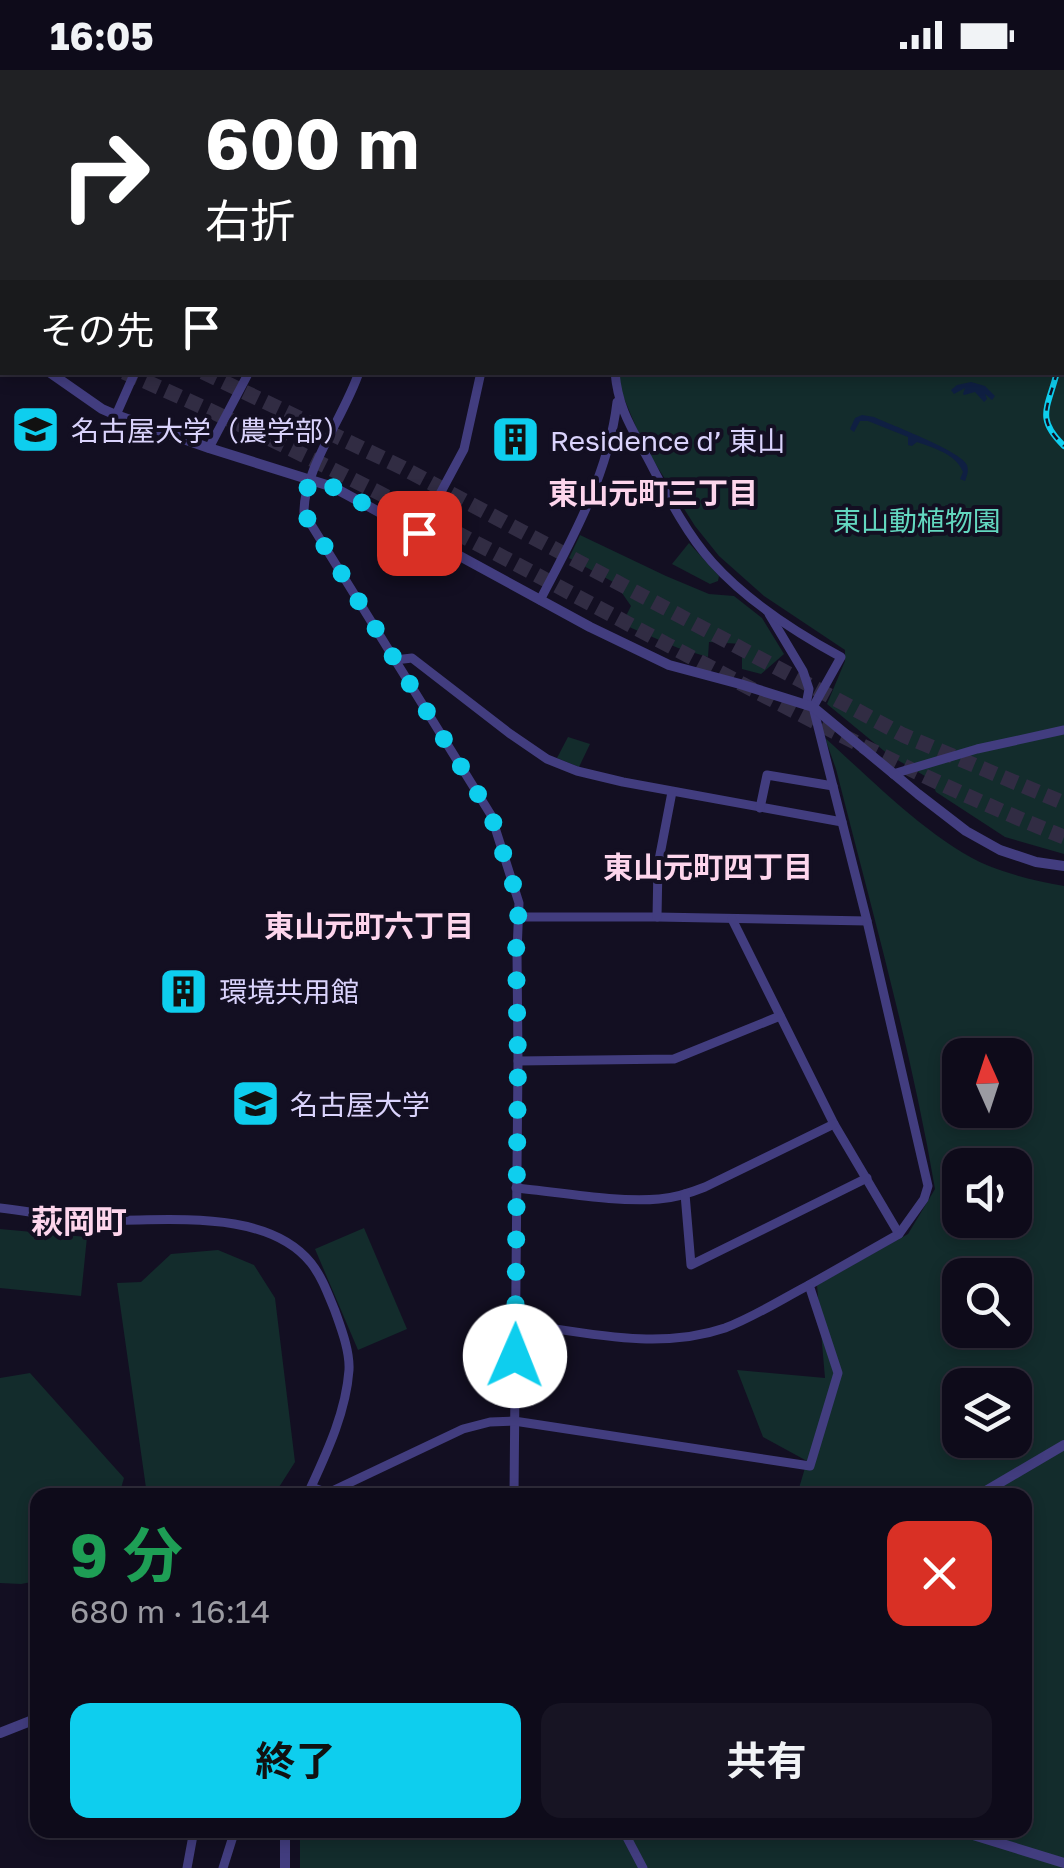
<!DOCTYPE html>
<html lang="ja">
<head>
<meta charset="utf-8">
<style>
	:root { --surface:#0e0b1a; --page:#171423; --text:#f1f3f6; --muted:#9b9ba2; --line:#2e2b39; --accent:#0eceee }
	body { margin:0; font-family:"Golos Text","Noto Sans JP",sans-serif; background:var(--page); color:var(--text); height:100vh; display:flex; flex-direction:column; font-size:38px; white-space:nowrap }
	* { box-sizing:border-box; margin:0 }
	p { font-size:32px; color:var(--muted) }
	.icon { flex:none; width:55px; height:55px; fill:none; stroke:currentColor; stroke-width:2; stroke-linecap:round; stroke-linejoin:round }
	.map { position:relative; flex:1; overflow:hidden }
	.side { position:absolute; left:30px; top:1418px; width:1002px; height:350px; display:flex; flex-direction:column; background:var(--surface); border-radius:20px; box-shadow:0 5px 15px #0003,0 0 0 2px var(--line) }
	.side>* { flex:none }
	.guide { position:absolute; left:0px; top:0px; width:1065px; height:305px; box-shadow:0 5px 15px #0003,0 0 0 2px var(--line); background:#202124; color:#fff; overflow:hidden }
	.needle { width:65px; rotate:357deg }
	.buttons { position:absolute; left:942px; top:968px; display:grid; gap:20px }
	.buttons a { display:grid; place-items:center; width:90px; height:90px; border-radius:20px; background:var(--surface); box-shadow:0 5px 15px #0003,0 0 0 2px var(--line); font-size:50px }
	.pin { position:absolute; display:grid; place-items:center; width:85px; height:85px; color:#fff; margin:-42px; border-radius:20px; box-shadow:0 5px 15px #0006 }
	.me { position:absolute; width:110px; margin:-55px; rotate:1deg; stroke-linejoin:round; filter:drop-shadow(0 0 8px #0008) }
	.turn { display:flex; align-items:center; gap:35px; height:210px; padding:0 40px; font-size:45px }
	.turn .icon { width:130px; height:130px; stroke-width:2.5 }
	.turn b { display:block; font-size:70px; line-height:85px }
	.then { display:flex; align-items:center; height:95px; padding:0 40px; background:#0003; gap:20px; font-size:38px }
	.round { display:grid; place-items:center; flex:none; width:105px; height:105px; border-radius:20px; background:var(--page) }
	.overview { display:flex; align-items:center; justify-content:space-between; height:170px; padding:0 40px }
	h1 { font-size:60px; font-weight:700; line-height:75px; color:#1e9e55 }
	.cta { display:flex; gap:20px; margin-top:auto; padding:20px 40px }
	.cta a { flex:1; height:115px; border-radius:20px; background:var(--accent); color:#111; font-size:40px; font-weight:700; line-height:115px; text-align:center }
	.cta a+a { background:var(--page); color:var(--text) }
	.status { display:flex; justify-content:space-between; align-items:center; height:70px; padding:0 50px; background:var(--surface); direction:ltr }
	.status svg { height:28px; fill:currentColor }
	.map>svg:first-child { display:block }
	.green { fill:#132c2c; fill-rule:evenodd }
	.water { fill:#0f1f42 }
	.lines { fill:none; stroke-linecap:round; stroke-linejoin:round }
	.motorway-tunnel { stroke:#312c43; stroke-width:15; stroke-dasharray:15 8; stroke-linecap:butt }
	.minor { stroke:#423d7f; stroke-width:9 }
	.tertiary { stroke:#423d7f; stroke-width:10 }
	.rail-casing { stroke:#0eceee; stroke-width:6 }
	.rail { stroke:#130f22; stroke-width:2.5; stroke-dasharray:8; stroke-linecap:butt }
	.route { stroke:#0eceee; stroke-width:18; stroke-dasharray:0 32.4 }
	.labels { text-anchor:middle; dominant-baseline:central; stroke-width:8; stroke-linejoin:round; paint-order:stroke }
	.poi-label { font-size:28px; fill:#dad3fc; stroke:#130f22; text-anchor:start }
	.park-label { font-size:28px; fill:#63d8c0; stroke:#130f22 }
	.neighbourhood-label { font-size:30px; font-weight:bold; fill:#fdd5ec; stroke:#130f22 }
	.quarter-label { font-size:32px; font-weight:bold; fill:#fdd5ec; stroke:#130f22 }
</style>
</head>
<body>
<div class="status"><b>16:05</b><svg viewBox="0 0 49 12"><path d="M0 12V9h3v3zM5 12V6h3v6zM10 12V3h3v9zM15 12V0h3v12zM26 1h20v11H26zM47 4h2v5h-2z"/></svg></div>
<div class="map">
<svg width="1064" height="1798" viewBox="0 0 1064 1798">
	<rect width="100%" height="100%" fill="#130f22"/>
	<g class="green">
		<polygon points="531,0 1064,0 1064,784 1005,767 936,722 930,709 889,685 827,634 845,591 845,580 764,526 719,486 695,456 644,376 618,314 618,302 1062,302 1062,2 534,2"/>
		<polygon points="580,465 666,506 709,524 734,526 762,548 784,584 761,604 742,599 742,574 709,572 708,587 678,578 622,554 631,536 615,513 569,488"/>
		<polygon points="689,473 719,506 718,511 710,514 672,494"/>
		<polygon points="568,667 590,674 579,697 557,688"/>
		<path d="M 825,668 C 871,709 933,773 989,796 C 1014,806 1038,811 1064,816 L 1064,1798 L 300,1798 L 300,1760 L 1025,1760 L 1025,1425 L 797,1425 L 807,1391 L 763,1367 L 737,1300 L 825,1308 L 817,1215 L 908,1164 L 935,1119 C 911,977 871,838 836,699 ZM 960,985 L 1015,985 L 1015,1040 L 960,1040 ZM 960,1095 L 1015,1095 L 1015,1150 L 960,1150 ZM 960,1205 L 1015,1205 L 1015,1260 L 960,1260 ZM 960,1315 L 1015,1315 L 1015,1370 L 960,1370 Z"/>
		<polygon points="364,1158 407,1259 358,1280 315,1179"/>
		<polygon points="0,1159 87,1167 81,1226 0,1218"/>
		<polygon points="218,1180 254,1195 275,1228 295,1392 274,1425 147,1425 117,1213 141,1212 171,1184"/>
		<polygon points="30,1303 124,1408 119,1425 38,1425 37,1511 21,1514 0,1513 0,1308"/>
	</g>
	<g class="water">
		<polygon points="971,312 985,316 995,326 992,330 985,324 987,329 984,332 975,322 964,325 963,324 965,318 954,324 951,320 957,315"/>
		<path d="M 862,345 L 874,347 C 891,355 961,381 967,395 C 969,402 967,405 965,411 L 960,409 L 963,402 C 956,384 934,378 917,372 L 912,376 L 908,375 L 908,367 L 868,351 L 860,351 L 854,362 L 850,359 L 855,348 Z"/>
	</g>
	<g class="lines">
		<g class="motorway-tunnel">
			<polyline points="0,220 2,221"/>
			<polyline points="0,250 2,251"/>
			<path d="M 124,302 C 311,383 488,479 668,575 C 799,644 926,712 1064,767"/>
			<polyline points="203,302 403,398 903,665 1064,733"/>
		</g>
		<g class="minor">
			<polyline points="180,0 181,2"/>
			<polyline points="287,0 287,2"/>
			<polyline points="386,0 387,2"/>
			<polyline points="522,0 525,2"/>
			<polyline points="771,0 774,2"/>
			<polyline points="0,145 2,150"/>
			<polyline points="1062,189 1064,189"/>
			<path d="M 359,302 C 345,345 303,400 304,443 L 491,745 L 519,833 L 517,882 L 518,991 L 514,1425"/>
			<polyline points="116,345 135,302"/>
			<polyline points="209,378 249,302"/>
			<polyline points="419,463 464,379 481,302"/>
			<path d="M 540,530 C 573,468 609,402 617,332"/>
			<polyline points="769,544 803,601 809,619 806,635"/>
			<polyline points="395,590 412,588 509,663 547,689 577,701 623,712 842,752"/>
			<polyline points="893,704 977,679 1064,660"/>
			<polyline points="760,738 767,705 833,716"/>
			<polyline points="518,847 657,847 867,851"/>
			<polyline points="657,847 658,795 672,722"/>
			<polyline points="732,849 834,1054 899,1164"/>
			<polyline points="518,991 674,989 780,946"/>
			<path d="M 516,1118 C 559,1122 617,1133 659,1129 C 675,1128 690,1123 705,1117 L 834,1054"/>
			<polyline points="685,1124 691,1195 867,1108"/>
			<path d="M 0,1138 C 33,1142 66,1148 99,1150 C 164,1152 266,1137 311,1193 C 322,1207 328,1224 335,1241 C 341,1258 350,1281 349,1300 C 346,1341 328,1380 311,1417 L 328,1423 L 463,1359 L 490,1352 L 514,1351 L 810,1396 L 838,1303 L 809,1215 L 899,1164 L 924,1129 L 928,1116 L 867,851 L 813,637 L 841,587 C 795,562 747,531 712,492 C 685,462 666,423 647,387 C 631,357 618,338 615,302"/>
			<path d="M 516,1253 C 584,1262 658,1281 725,1258 C 754,1247 782,1229 809,1215"/>
			<polyline points="623,1760 643,1798"/>
			<polyline points="187,1798 194,1760"/>
			<polyline points="223,1798 235,1760"/>
		</g>
		<g class="tertiary">
			<polyline points="32,2 33,0"/>
			<polyline points="0,135 2,131"/>
			<polyline points="0,266 2,268"/>
			<polyline points="49,302 102,339 116,345 209,378 333,417 590,557 669,595 740,614 813,637 918,724 966,761 1000,780 1036,792 1064,796"/>
			<polyline points="979,1425 1064,1375"/>
			<polyline points="0,1663 38,1648"/>
			<polyline points="957,1760 1064,1793"/>
			<polyline points="285,1798 285,1760"/>
		</g>
		<defs>
			<g id="rail">
				<polyline points="760,0 762,2"/>
				<polyline points="1062,203 1064,203"/>
				<polyline points="1062,233 1064,236"/>
				<polyline points="1062,280 1064,274"/>
				<path d="M 1057,302 C 1048,338 1035,348 1064,376"/>
			</g>
		</defs>
		<use href="#rail" class="rail-casing"/>
		<use href="#rail" class="rail"/>
	</g>
	<g class="lines">
		<polyline class="route" points="419,463 333,417 310,410 304,429 304,443 491,745 519,833 516,882 518,992 515,1286"/>
	</g>
	<defs>
		<symbol id="university-square" viewBox="-11 -11 22 22"><rect x="-9" y="-9" width="18" height="18" rx="4" fill="#0eceee" stroke="#130f22"/><path d="M0-5L7-2L0 1L-7-2ZM-4 1L0 2.5L4 1V4Q0 6-4 4Z" fill="#111"/></symbol>
		<symbol id="building-square" viewBox="-11 -11 22 22"><rect x="-9" y="-9" width="18" height="18" rx="4" fill="#0eceee" stroke="#130f22"/><path d="M-4-6H4V6H1V3H-1V6H-4ZM-2.5-4.3h1.7v1.8h-1.7ZM.8-4.3h1.7v1.8H.8ZM-2.5-1h1.7V.8h-1.7ZM.8-1h1.7V.8H.8Z" fill="#111"/></symbol>
	</defs>
	<g fill-rule="evenodd">
		<use href="#university-square" x="8" y="332" width="55" height="55"/>
		<use href="#building-square" x="488" y="342" width="55" height="55"/>
		<use href="#building-square" x="156" y="894" width="55" height="55"/>
		<use href="#university-square" x="228" y="1006" width="55" height="55"/>
	</g>
	<g class="labels">
		<g class="poi-label">
			<text x="71" y="360">名古屋大学（農学部）</text>
			<text x="550" y="370">Residence d’ 東山</text>
			<text x="219" y="921">環境共用館</text>
			<text x="290" y="1034">名古屋大学</text>
		</g>
		<g class="park-label">
			<text x="917" y="450">東山動植物園</text>
		</g>
		<g class="neighbourhood-label">
			<text x="653" y="423">東山元町三丁目</text>
			<text x="708" y="797">東山元町四丁目</text>
			<text x="369" y="856">東山元町六丁目</text>
		</g>
		<g class="quarter-label">
			<text x="79" y="1151">萩岡町</text>
		</g>
	</g>
</svg>
<div class="buttons">
<a><svg class="needle" viewBox="-14 -14 28 28"><path d="M0-13l5 13h-10z" fill="#e53935"/><path d="M0 13l5-13h-10z" fill="#9b9ba2"/></svg></a>
<a><svg class="icon" aria-label="sound" viewBox="0 0 24 24"><path d="M4 9h4l5-4v14l-5-4H4zM17 9q2 3 0 6"/></svg></a>
<a><svg class="icon" aria-label="search" viewBox="0 0 24 24"><circle cx="10" cy="10" r="6"/><path d="M15 15l6 6"/></svg></a>
<a><svg class="icon" aria-label="layers" viewBox="0 0 24 24"><path d="M12 4l9 5-9 5-9-5zM3 14l9 5 9-5"/></svg></a>
</div>
<div class="pin" style="left:419px;top:463px;background:#d93025"><svg class="icon" aria-label="arrive" viewBox="0 0 24 24"><path d="M6 21V4h12l-3 4 3 4H6"/></svg></div>
<svg class="me" style="left:515px;top:1286px" viewBox="-20 -20 40 40"><circle r="19" fill="#fff"/><path d="M0-13L10 11 0 6-10 11z" fill="#0eceee"/></svg>
<div class="guide">
<div class="turn"><svg class="icon" aria-label="right" viewBox="0 0 24 24"><path d="M7 20v-9h11M14 6l5 5-5 5"/></svg><div><b>600 m</b>右折</div></div>
<div class="then">その先<svg class="icon" aria-label="arrive" viewBox="0 0 24 24"><path d="M6 21V4h12l-3 4 3 4H6"/></svg></div>
</div>
<section class="side">
<div class="overview"><div><h1>9 分</h1><p>680 m · 16:14</p></div><a class="round" style="background:#d93025;color:#fff"><svg class="icon" aria-label="close" viewBox="0 0 24 24"><path d="M6 6l12 12M18 6L6 18"/></svg></a></div>
<div class="cta"><a>終了</a><a>共有</a></div>
</section>
</div>
</body>
</html>
